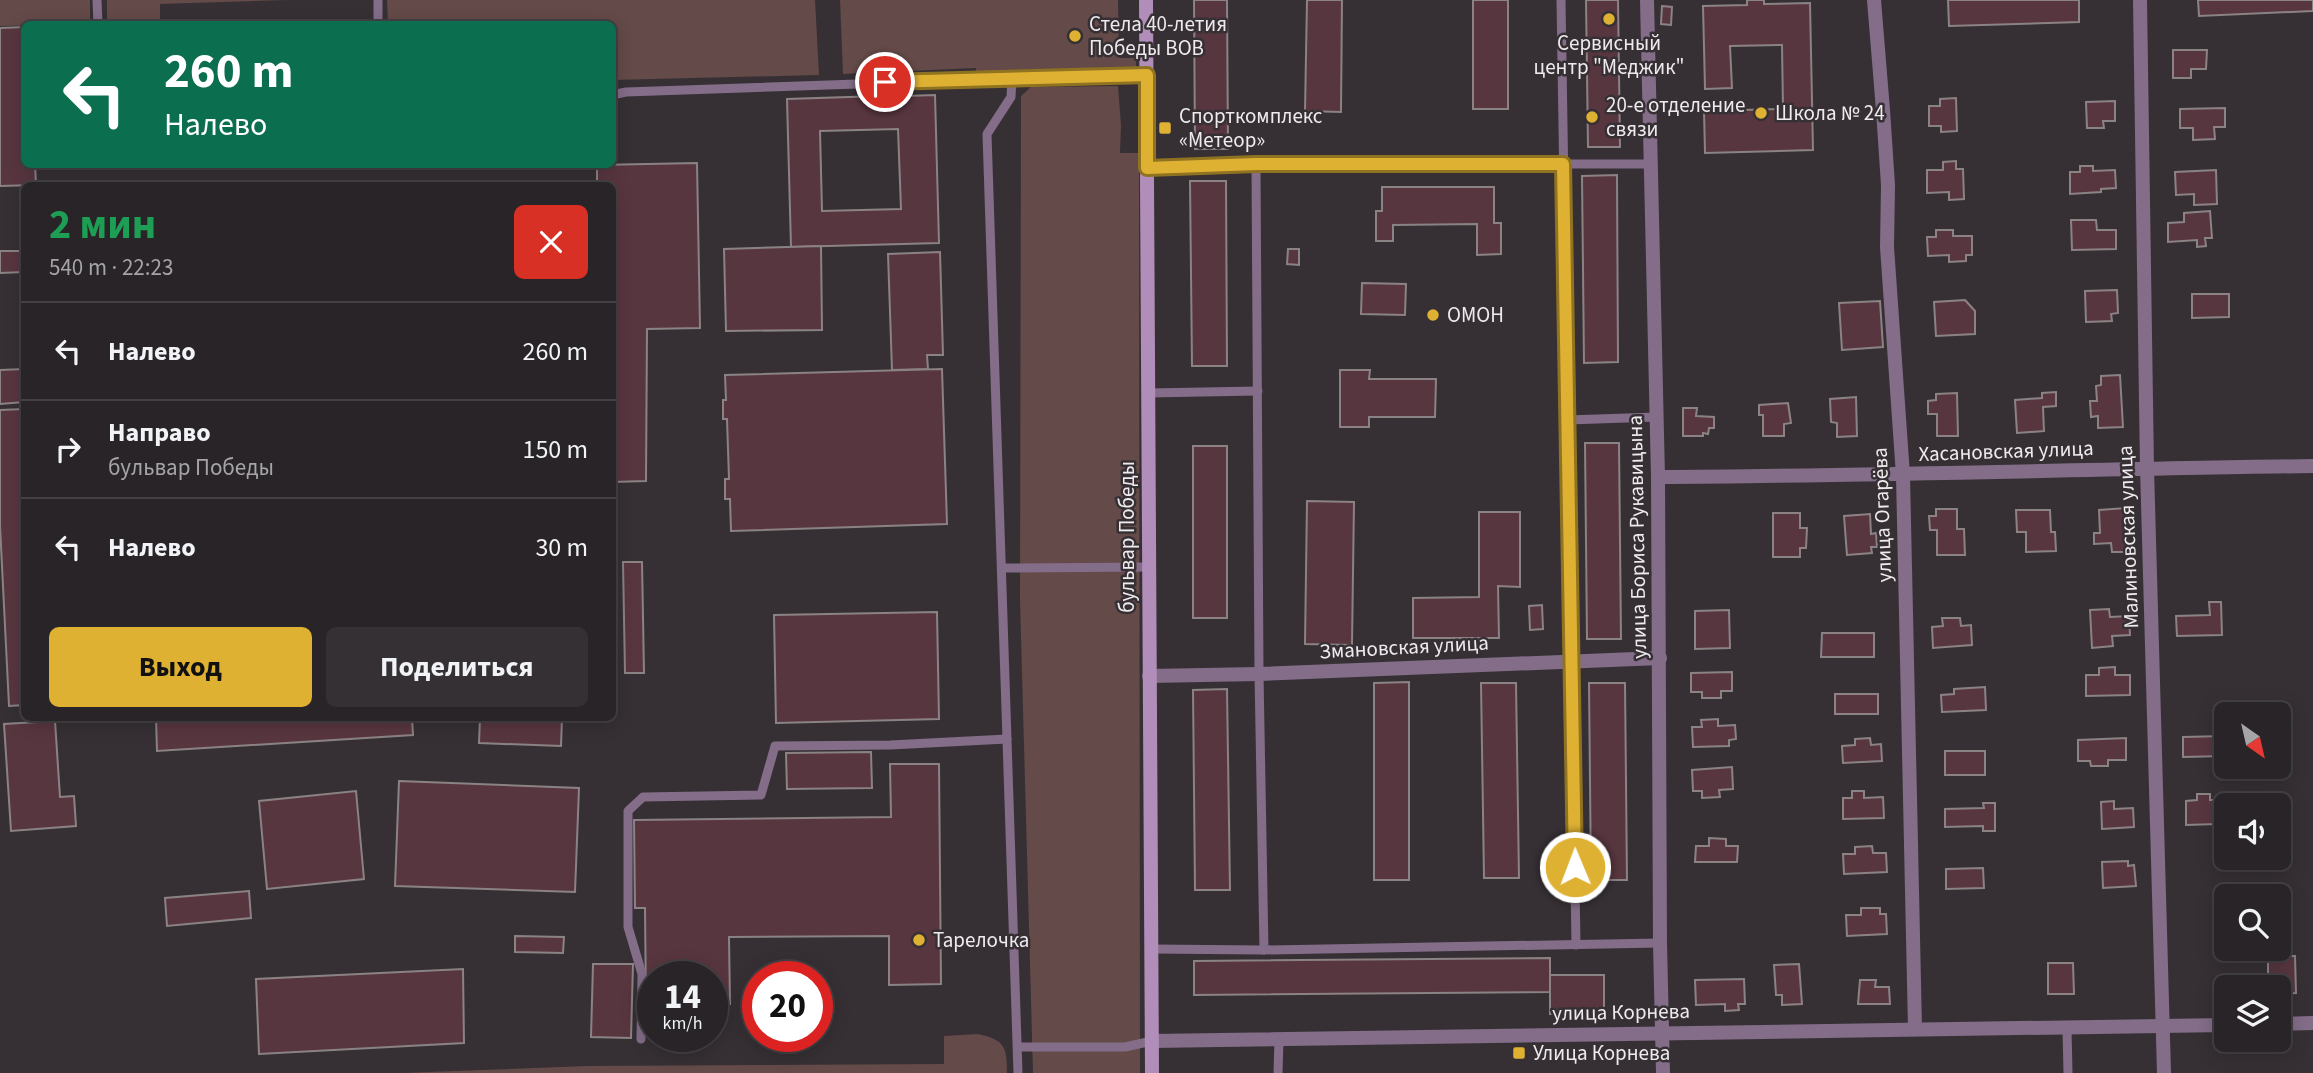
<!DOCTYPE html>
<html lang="ru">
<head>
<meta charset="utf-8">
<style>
	:root { --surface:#282427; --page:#343033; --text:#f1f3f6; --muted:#a5a4a7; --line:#444144; --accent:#deb133 }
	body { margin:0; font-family:"Source Sans 3",sans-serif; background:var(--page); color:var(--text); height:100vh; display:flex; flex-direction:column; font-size:26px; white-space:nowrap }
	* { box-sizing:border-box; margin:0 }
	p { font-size:23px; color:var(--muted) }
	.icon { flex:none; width:38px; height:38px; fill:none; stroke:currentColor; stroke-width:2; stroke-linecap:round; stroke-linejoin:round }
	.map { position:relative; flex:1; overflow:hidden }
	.side { position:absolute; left:21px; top:182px; width:595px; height:539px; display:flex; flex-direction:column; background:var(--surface); border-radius:10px; box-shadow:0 4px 18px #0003,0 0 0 2px var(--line) }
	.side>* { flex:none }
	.hud { position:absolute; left:21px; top:21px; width:595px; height:147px; border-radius:10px; box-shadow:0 4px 18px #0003,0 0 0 2px var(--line); background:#0b6e4f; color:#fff; overflow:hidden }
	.needle { width:46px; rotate:146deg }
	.fabs { position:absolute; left:2214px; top:702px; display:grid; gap:14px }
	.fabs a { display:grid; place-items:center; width:77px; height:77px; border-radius:10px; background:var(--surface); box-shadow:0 4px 18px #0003,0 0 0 2px var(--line); font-size:35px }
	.speed { position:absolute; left:637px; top:961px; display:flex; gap:14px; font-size:35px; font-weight:700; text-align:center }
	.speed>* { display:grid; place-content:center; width:91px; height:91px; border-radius:50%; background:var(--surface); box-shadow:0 4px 18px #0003,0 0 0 2px var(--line); line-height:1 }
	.speed small { font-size:18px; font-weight:400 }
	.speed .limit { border:10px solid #d22; background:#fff; color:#111 }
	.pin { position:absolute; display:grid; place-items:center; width:60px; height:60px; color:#fff; margin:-30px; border:4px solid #fff; border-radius:50%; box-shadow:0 2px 7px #0007 }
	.me { position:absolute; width:77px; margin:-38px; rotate:359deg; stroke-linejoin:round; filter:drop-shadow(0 0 5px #0008) }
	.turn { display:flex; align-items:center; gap:24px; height:147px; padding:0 28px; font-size:32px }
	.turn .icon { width:91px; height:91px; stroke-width:2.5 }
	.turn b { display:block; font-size:49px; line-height:60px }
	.round { display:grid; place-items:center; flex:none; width:74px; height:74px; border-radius:10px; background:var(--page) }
	.headline { display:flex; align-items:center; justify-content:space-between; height:119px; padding:0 28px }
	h1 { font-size:42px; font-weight:700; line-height:52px; color:#1e9e55 }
	.button { display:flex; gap:14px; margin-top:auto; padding:14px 28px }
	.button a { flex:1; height:80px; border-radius:10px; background:var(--accent); color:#111; font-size:28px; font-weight:700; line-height:80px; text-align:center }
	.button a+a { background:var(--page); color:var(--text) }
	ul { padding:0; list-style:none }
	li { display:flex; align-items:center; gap:21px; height:98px; padding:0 28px; border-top:2px solid var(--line) }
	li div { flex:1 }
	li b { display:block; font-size:26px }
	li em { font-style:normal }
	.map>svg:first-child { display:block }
	.green { fill:#644a48 }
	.building { fill:#583640; stroke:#8b8284; stroke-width:2; fill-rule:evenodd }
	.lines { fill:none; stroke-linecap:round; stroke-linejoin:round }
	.lane { stroke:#836d89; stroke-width:9 }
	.street { stroke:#836d89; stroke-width:14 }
	.secondary { stroke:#b18eba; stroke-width:14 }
	.route-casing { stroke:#907321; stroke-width:18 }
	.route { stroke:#deb133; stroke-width:12 }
	.poi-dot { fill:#deb133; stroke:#363034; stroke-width:2.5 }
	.labels { text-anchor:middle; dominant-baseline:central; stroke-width:5; stroke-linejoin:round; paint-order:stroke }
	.poi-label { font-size:21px; fill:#eeeaed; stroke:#363034; text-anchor:start }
	.street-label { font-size:21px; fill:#eeeaed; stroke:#363034 }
</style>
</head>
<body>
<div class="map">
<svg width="2313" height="1073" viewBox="0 0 2313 1073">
	<rect width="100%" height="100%" fill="#363034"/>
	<g class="green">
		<polygon points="0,0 90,0 90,24 0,26"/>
		<polygon points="107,0 287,0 160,4 160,24 107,24"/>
		<polygon points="387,0 815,0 819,75 613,80 612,24 388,24"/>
		<polygon points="840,0 1118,0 1119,58 1136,58 1136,68 976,72 976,68 843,74"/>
		<polygon points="1118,86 1121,125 1120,153 1139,153 1140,1073 1033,1073 1020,600 1021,96 1031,87"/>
		<path d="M 978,1034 C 1005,1040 1007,1047 1007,1073 L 402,1073 L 587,1066 L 944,1064 L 944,1036 Z"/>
	</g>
	<g class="building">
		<polygon points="1194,0 1227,0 1228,149 1195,149"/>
		<polygon points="1307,0 1342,0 1341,112 1305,111"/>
		<rect x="1473" y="0" width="35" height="109"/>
		<polygon points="1586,0 1618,0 1620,147 1588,147"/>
		<polygon points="1747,0 1764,0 1764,4 1810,3 1813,150 1705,153 1704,111 1783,109 1782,45 1730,46 1732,88 1705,89 1703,6 1747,5"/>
		<polygon points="1948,0 2079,0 2079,22 1949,26"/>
		<polygon points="2198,0 2313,0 2313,11 2199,16"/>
		<polygon points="1662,6 1672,7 1671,25 1661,24"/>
		<polygon points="24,27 24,164 35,164 36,185 0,186 0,28"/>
		<polygon points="2173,50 2207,50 2206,69 2191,69 2191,78 2173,78"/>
		<path d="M 880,88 L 906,88 L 906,96 L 935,95 L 939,243 L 791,247 L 787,99 L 880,96 ZM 898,129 L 901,209 L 822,211 L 820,131 Z"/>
		<polygon points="1956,98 1957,131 1941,132 1941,126 1929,126 1929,106 1940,106 1940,99"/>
		<polygon points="2115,101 2115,121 2103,121 2104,128 2087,128 2086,102"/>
		<polygon points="2225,108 2225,127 2214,127 2215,139 2193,140 2193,128 2180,128 2180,109"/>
		<polygon points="1956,161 1956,169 1963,169 1964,199 1949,200 1949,192 1927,193 1927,170 1943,170 1943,162"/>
		<polygon points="697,163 700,328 647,329 646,481 612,482 612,186 597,186 597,165"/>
		<polygon points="2080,166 2093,166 2093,171 2115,170 2116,188 2101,189 2101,192 2070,194 2070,172 2080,172"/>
		<polygon points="2216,170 2217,204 2194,205 2194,194 2176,195 2175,172"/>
		<polygon points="1617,175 1618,362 1584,363 1582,176"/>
		<polygon points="1190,181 1226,181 1227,366 1192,366"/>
		<polygon points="1382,187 1494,187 1494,223 1501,223 1501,254 1477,255 1477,224 1393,225 1393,241 1376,241 1376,211 1382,211"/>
		<polygon points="2210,211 2212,238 2205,238 2206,246 2197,247 2197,240 2168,242 2168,223 2184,222 2184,213"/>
		<polygon points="2071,220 2096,220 2097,230 2116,230 2116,249 2072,250"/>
		<polygon points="1936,230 1953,230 1953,236 1972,236 1972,255 1966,255 1966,261 1949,262 1949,255 1928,256 1927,237 1936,237"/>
		<polygon points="821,246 822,330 726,331 724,249"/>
		<polygon points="1288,249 1299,249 1299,265 1287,264"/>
		<polygon points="0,251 24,251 24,272 0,273"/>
		<polygon points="940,252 943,355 927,355 928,369 892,370 888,254"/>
		<polygon points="1362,283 1406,284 1405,315 1361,314"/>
		<polygon points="2117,290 2118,313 2111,314 2112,321 2086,322 2085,291"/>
		<polygon points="2192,294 2229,294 2229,317 2192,318"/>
		<polygon points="1965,300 1975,311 1975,334 1936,336 1934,302"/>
		<polygon points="1880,301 1883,347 1842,350 1839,303"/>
		<polygon points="24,369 24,402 0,404 0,370"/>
		<polygon points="942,369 947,524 731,531 730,499 725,499 725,479 729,479 727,419 723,419 723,400 726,400 725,375"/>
		<polygon points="1340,370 1370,370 1369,379 1436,379 1435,417 1369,417 1369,427 1340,427"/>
		<polygon points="2120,375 2123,427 2098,428 2098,416 2091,417 2090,401 2097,401 2096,386 2101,385 2101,376"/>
		<polygon points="2056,392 2056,406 2043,407 2044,431 2017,433 2015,400 2042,398 2042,393"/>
		<polygon points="1957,393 1958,436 1937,436 1937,414 1928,414 1928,401 1936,400 1936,394"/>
		<polygon points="1856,397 1857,436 1837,437 1837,423 1831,422 1830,399"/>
		<polygon points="1788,403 1791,423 1784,424 1784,436 1763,436 1763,415 1759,415 1759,405"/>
		<polygon points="1683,408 1697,408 1696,416 1714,417 1714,428 1709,428 1708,434 1703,433 1703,436 1683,436"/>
		<polygon points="24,409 24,705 9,706 0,526 0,410"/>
		<polygon points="1585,443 1619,443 1621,639 1587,639"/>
		<rect x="1193" y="446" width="34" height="172"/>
		<polygon points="1307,501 1354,502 1352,645 1305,644"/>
		<polygon points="2126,508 2128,552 2112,552 2111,543 2094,544 2094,533 2100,533 2099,510"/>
		<polygon points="1936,509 1957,509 1957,529 1964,529 1965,555 1937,555 1937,530 1930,530 1929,516 1936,516"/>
		<polygon points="2016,510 2050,510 2051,532 2055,532 2056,551 2026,552 2026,532 2017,532"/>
		<polygon points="1479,512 1520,512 1520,587 1498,586 1499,638 1413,638 1413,598 1479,597"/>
		<polygon points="1773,513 1800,513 1800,528 1807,528 1806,548 1800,548 1800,557 1773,557"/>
		<polygon points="1870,514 1871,534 1876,533 1877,547 1871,547 1872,553 1847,555 1844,516"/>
		<polygon points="623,562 642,562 644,673 625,673"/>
		<polygon points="2209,602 2221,602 2222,635 2177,636 2176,616 2210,615"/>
		<polygon points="1542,605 1543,629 1530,630 1529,606"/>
		<polygon points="2109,609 2110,617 2129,616 2130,635 2112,636 2113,646 2092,648 2090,610"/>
		<polygon points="1729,610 1730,648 1695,649 1695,611"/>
		<polygon points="937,612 939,719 776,723 774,615"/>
		<polygon points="1942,618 1960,618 1961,626 1971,625 1972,645 1933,648 1932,627 1943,626"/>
		<polygon points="1822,633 1874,633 1874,657 1821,657"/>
		<polygon points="2115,667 2115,675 2130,675 2130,695 2086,696 2086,675 2099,675 2099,668"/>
		<polygon points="1732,672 1732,691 1721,691 1721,698 1702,698 1702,692 1691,692 1691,673"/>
		<polygon points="1409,682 1409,880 1374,880 1374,683"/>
		<polygon points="1481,683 1516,683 1519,878 1484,878"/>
		<polygon points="1589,683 1625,683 1627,880 1591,880"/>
		<polygon points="1985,687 1986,710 1942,712 1941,695 1954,694 1954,689"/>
		<polygon points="1227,689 1230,890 1195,890 1193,690"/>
		<rect x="1835" y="694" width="43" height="20"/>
		<polygon points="156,718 412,718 413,735 157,751"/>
		<polygon points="480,718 562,718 561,746 479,743"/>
		<polygon points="1718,719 1718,726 1735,725 1736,739 1729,740 1729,746 1693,747 1692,727 1702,727 1701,720"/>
		<polygon points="55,721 60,797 74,796 76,826 11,831 4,724"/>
		<polygon points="2224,736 2224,756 2183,757 2183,737"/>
		<polygon points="1870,738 1871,745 1881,744 1882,761 1843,763 1842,746 1855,745 1855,739"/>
		<polygon points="2126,738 2126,760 2108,760 2108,766 2091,766 2090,761 2078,761 2078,740"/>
		<rect x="1945" y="751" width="40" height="24"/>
		<polygon points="871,752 872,788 787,789 786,753"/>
		<polygon points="890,764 939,764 941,984 889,985 889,936 729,937 730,1004 712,1004 712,976 653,976 653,1005 646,1005 645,908 635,908 634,820 891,817"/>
		<polygon points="1732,767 1733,789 1719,790 1720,797 1702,798 1702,791 1693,791 1692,770"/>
		<polygon points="399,781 579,788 575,892 395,886"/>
		<polygon points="356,791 364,879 267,889 259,801"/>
		<polygon points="1852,791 1864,791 1864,798 1883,797 1884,818 1843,819 1843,798 1852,798"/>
		<polygon points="2197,794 2210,794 2210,800 2225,800 2225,830 2217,830 2217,824 2186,825 2186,801 2197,800"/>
		<polygon points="2114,801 2114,809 2133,808 2134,827 2102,829 2101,802"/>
		<polygon points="1983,803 1995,803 1995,831 1983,831 1983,826 1945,827 1945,809 1984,808"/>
		<polygon points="1709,838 1726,839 1726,846 1738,846 1737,862 1695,862 1696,846 1709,846"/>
		<polygon points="1872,846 1873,853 1886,853 1887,872 1844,874 1843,854 1855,854 1855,847"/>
		<polygon points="2128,861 2128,866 2134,865 2136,886 2103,888 2102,862"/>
		<polygon points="1983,868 1984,888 1946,889 1946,869"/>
		<polygon points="249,891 251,918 167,926 165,898"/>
		<polygon points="1861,908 1880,908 1880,914 1886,914 1887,934 1847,936 1846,915 1861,915"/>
		<polygon points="515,936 564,937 563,953 515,952"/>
		<polygon points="2268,956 2295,956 2296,993 2278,994 2278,987 2274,987 2274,980 2268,980"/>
		<polygon points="1550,958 1550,992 1194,995 1194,961"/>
		<polygon points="2048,963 2073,963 2074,994 2048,994"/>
		<polygon points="593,964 633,964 631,1038 591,1037"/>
		<polygon points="1799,964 1802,1004 1782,1005 1782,995 1776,995 1774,965"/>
		<polygon points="463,969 464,1043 259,1054 256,979"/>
		<rect x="1550" y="975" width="54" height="39"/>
		<polygon points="1744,979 1745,1004 1738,1004 1739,1010 1725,1011 1725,1004 1696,1005 1695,980"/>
		<polygon points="1860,980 1876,980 1875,987 1889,987 1890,1004 1858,1004"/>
	</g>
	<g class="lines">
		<g class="lane">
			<polyline points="97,0 98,24"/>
			<polyline points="378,0 378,24"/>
			<polyline points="1561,0 1576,945"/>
			<polyline points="1012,78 1011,97 987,134 1018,1073"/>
			<polyline points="612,95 626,92 1147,74"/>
			<polyline points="1256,164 1259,674 1264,950"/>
			<polyline points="1147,168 1256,164 1652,164"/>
			<polyline points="1148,393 1258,391"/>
			<polyline points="1567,420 1657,417"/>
			<polyline points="1002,568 1148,567"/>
			<polyline points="1151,949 1264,950 1660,943"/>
			<polyline points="2067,1029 2068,1073"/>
			<polyline points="641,1039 642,974 628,927 628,811 643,797 761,795 775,746 890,745 1007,739"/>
			<polyline points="1018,1047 1125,1047 1152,1041"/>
			<polyline points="1278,1073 1279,1039"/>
		</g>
		<g class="street">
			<polyline points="1647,0 1658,477 1660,943 1663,1073"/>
			<polyline points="1874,0 1883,110 1888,185 1887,247 1903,475 1915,1029"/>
			<polyline points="2140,0 2147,468 2164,1073"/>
			<path d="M 1658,477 C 1877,476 2095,469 2313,466"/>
			<polyline points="1149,676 1259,674 1660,658"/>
			<polyline points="2278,1024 2313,1023"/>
			<polyline points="1152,1041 2226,1025"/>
		</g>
		<polyline class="secondary" points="1146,0 1152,1073"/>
	</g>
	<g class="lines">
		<defs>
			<polyline id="route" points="885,82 1147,75 1147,168 1256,164 1563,164 1575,867"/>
		</defs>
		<use href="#route" class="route-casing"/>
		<use href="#route" class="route"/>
	</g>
	<g class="poi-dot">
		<circle cx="1609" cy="19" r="7"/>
		<circle cx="1075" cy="36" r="7"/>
		<circle cx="1761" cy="113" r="7"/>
		<circle cx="1592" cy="117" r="7"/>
		<rect x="1158" y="121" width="14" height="14" rx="3.5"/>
		<circle cx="1433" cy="315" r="7"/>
		<circle cx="919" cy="940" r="7"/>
		<rect x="1512" y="1046" width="14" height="14" rx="3.5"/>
	</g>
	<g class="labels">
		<g class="poi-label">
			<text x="1089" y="24">Стела 40-летия<tspan x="1089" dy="24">Победы ВОВ</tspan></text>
			<text x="1609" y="43" text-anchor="middle">Сервисный<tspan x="1609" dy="24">центр "Меджик"</tspan></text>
			<text x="1606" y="105">20-е отделение<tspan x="1606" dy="24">связи</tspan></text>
			<text x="1775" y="113">Школа № 24</text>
			<text x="1179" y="116">Спорткомплекс<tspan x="1179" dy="24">«Метеор»</tspan></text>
			<text x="1447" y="315">ОМОН</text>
			<text x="933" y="940">Тарелочка</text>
			<text x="1533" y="1053">Улица Корнева</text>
		</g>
		<g class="street-label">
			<text transform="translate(2006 451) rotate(-2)">Хасановская улица</text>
			<text transform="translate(1882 515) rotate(-92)">улица Огарёва</text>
			<text transform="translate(1127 537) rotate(-90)">бульвар Победы</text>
			<text transform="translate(1637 537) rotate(-91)">улица Бориса Рукавицына</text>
			<text transform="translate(2128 537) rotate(-92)">Малиновская улица</text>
			<text transform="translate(1404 647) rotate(-3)">Змановская улица</text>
			<text transform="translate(1621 1012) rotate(-1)">улица Корнева</text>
		</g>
	</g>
</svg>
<div class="fabs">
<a><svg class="needle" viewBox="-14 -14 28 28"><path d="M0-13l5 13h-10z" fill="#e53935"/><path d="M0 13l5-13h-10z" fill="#a5a4a7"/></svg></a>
<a><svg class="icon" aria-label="sound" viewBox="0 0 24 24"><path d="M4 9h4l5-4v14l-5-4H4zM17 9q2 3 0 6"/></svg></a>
<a><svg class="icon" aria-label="search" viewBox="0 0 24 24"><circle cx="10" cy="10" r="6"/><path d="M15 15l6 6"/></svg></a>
<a><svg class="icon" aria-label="layers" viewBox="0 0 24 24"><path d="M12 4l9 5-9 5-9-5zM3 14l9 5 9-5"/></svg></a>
</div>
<div class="speed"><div>14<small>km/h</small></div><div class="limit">20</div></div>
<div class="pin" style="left:885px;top:82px;background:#d93025"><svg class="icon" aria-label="arrive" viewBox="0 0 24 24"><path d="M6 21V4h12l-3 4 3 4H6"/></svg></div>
<svg class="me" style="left:1575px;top:867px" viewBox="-20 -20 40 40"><circle r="17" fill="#deb133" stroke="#fff" stroke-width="3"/><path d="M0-11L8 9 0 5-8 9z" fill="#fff"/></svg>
<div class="hud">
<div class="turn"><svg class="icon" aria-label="left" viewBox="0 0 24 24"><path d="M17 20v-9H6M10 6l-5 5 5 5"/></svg><div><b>260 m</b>Налево</div></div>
</div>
<section class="side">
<div class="headline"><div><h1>2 мин</h1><p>540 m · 22:23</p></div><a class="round" style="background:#d93025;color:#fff"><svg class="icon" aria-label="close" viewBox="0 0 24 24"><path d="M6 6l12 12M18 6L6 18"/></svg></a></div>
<ul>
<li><svg class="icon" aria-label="left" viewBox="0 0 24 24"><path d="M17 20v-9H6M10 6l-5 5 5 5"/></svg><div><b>Налево</b></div><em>260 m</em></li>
<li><svg class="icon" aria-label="right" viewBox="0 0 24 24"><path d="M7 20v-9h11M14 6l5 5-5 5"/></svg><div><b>Направо</b><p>бульвар Победы</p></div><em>150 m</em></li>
<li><svg class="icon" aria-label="left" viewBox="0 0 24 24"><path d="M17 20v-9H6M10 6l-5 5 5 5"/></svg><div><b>Налево</b></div><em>30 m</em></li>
</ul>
<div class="button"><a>Выход</a><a>Поделиться</a></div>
</section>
</div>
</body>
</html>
